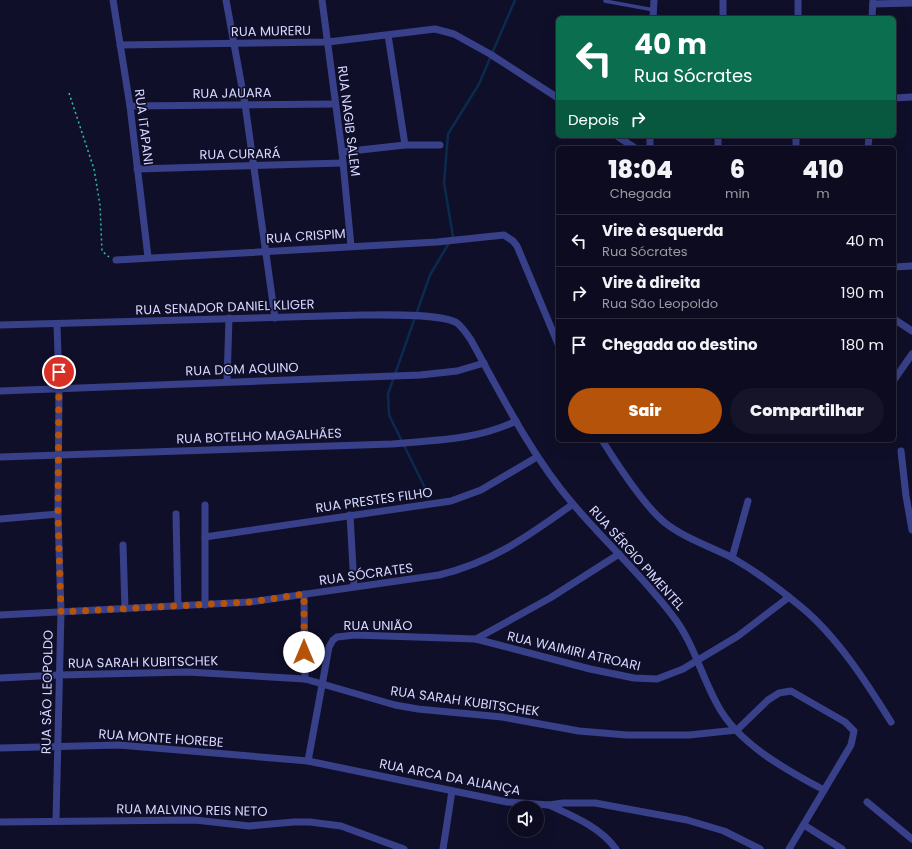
<!DOCTYPE html>
<html lang="pt">
<head>
<meta charset="utf-8">
<style>
	:root { --surface:#0c0b1f; --page:#151428; --text:#f1f3f6; --muted:#9a9ba4; --line:#2c2b3d; --accent:#b45309 }
	body { margin:0; font-family:Poppins,sans-serif; background:var(--page); color:var(--text); height:100vh; display:flex; flex-direction:column; font-size:15px; white-space:nowrap }
	* { box-sizing:border-box; margin:0 }
	p { font-size:13px; color:var(--muted) }
	.icon { flex:none; width:22px; height:22px; fill:none; stroke:currentColor; stroke-width:2; stroke-linecap:round; stroke-linejoin:round }
	.map { position:relative; flex:1; overflow:hidden }
	.side { position:absolute; left:556px; top:146px; width:340px; height:296px; display:flex; flex-direction:column; background:var(--surface); border-radius:6px; box-shadow:0 4px 16px #0002,0 0 0 1px var(--line) }
	.side>* { flex:none }
	.hud { position:absolute; left:556px; top:16px; width:340px; height:122px; border-radius:6px; box-shadow:0 4px 16px #0002,0 0 0 1px var(--line); background:#0b6e4f; color:#fff; overflow:hidden }
	.tools { position:absolute; left:508px; top:801px; display:grid; gap:8px }
	.tools a { display:grid; place-items:center; width:36px; height:36px; border-radius:50%; background:var(--surface); box-shadow:0 4px 16px #0002,0 0 0 1px var(--line); font-size:20px }
	.pin { position:absolute; display:grid; place-items:center; width:34px; height:34px; color:#fff; margin:-17px; border:2px solid #fff; border-radius:50%; box-shadow:0 1px 4px #0007 }
	.me { position:absolute; width:44px; margin:-22px; rotate:0deg; stroke-linejoin:round; filter:drop-shadow(0 0 3px #0008) }
	.turn { display:flex; align-items:center; gap:14px; height:84px; padding:0 12px; font-size:18px }
	.turn .icon { width:52px; height:52px; stroke-width:2.5 }
	.turn b { display:block; font-size:28px; line-height:34px }
	.then { display:flex; align-items:center; height:38px; padding:0 12px; background:#0003; gap:8px; font-size:15px }
	.eta { display:flex; justify-content:space-evenly; align-items:center; height:68px; text-align:center }
	.eta b { font-size:24px; font-weight:800; line-height:28px }
	.cta { display:flex; gap:8px; margin-top:auto; padding:8px 12px }
	.cta a { flex:1; height:46px; border-radius:24px; background:var(--accent); color:#fff; font-size:16px; font-weight:800; line-height:46px; text-align:center }
	.cta a+a { background:var(--page); color:var(--text) }
	ul { padding:0; list-style:none }
	li { display:flex; align-items:center; gap:12px; height:52px; padding:0 12px; border-top:1px solid var(--line) }
	li div { flex:1 }
	li b { display:block; font-size:15px }
	li em { font-style:normal }
	.map>svg:first-child { display:block }
	.lines { fill:none; stroke-linecap:round; stroke-linejoin:round }
	.stream { stroke:#0a2b4d; stroke-width:2.5 }
	.path { stroke:#2bc0a4; stroke-width:1.5; stroke-dasharray:2 3; stroke-linecap:butt }
	.service { stroke:#38408a; stroke-width:3.5 }
	.minor { stroke:#38408a; stroke-width:7 }
	.route { stroke:#b45309; stroke-width:7; stroke-dasharray:0 12.6 }
	.labels { text-anchor:middle; dominant-baseline:central; stroke-width:3.5; stroke-linejoin:round; paint-order:stroke }
	.street-label { font-size:13px; fill:#d7d8ff; stroke:#100f29 }
</style>
</head>
<body>
<div class="map">
<svg width="912" height="849" viewBox="0 0 912 849">
	<rect width="100%" height="100%" fill="#100f29"/>
	<g class="lines">
		<polyline class="stream" points="426,490 389,415 388,394 430,275 453,236 444,183 448,134 479,84 515,0"/>
		<polyline class="path" points="69,93 94,169 100,205 102,251 109,257"/>
		<polyline class="service" points="605,1 654,10"/>
		<g class="minor">
			<polyline points="113,0 130,106 148,257"/>
			<polyline points="226,0 245,104 275,318"/>
			<polyline points="322,0 342,152 351,246"/>
			<polyline points="873,4 912,3"/>
			<polyline points="653,18 654,0"/>
			<polyline points="723,18 723,0"/>
			<polyline points="798,18 798,0"/>
			<polyline points="872,18 873,0"/>
			<polyline points="388,35 405,145"/>
			<polyline points="120,45 328,42 435,29 454,34 490,54 558,98"/>
			<polyline points="894,98 912,97"/>
			<polyline points="130,106 335,104"/>
			<polyline points="617,136 635,148"/>
			<polyline points="650,148 650,136"/>
			<polyline points="718,148 718,136"/>
			<polyline points="796,148 796,136"/>
			<polyline points="868,148 869,136"/>
			<polyline points="342,152 405,145 440,145"/>
			<polyline points="137,169 343,163"/>
			<polyline points="116,260 437,242 504,235 513,241 517,246 558,344"/>
			<polyline points="894,267 912,266"/>
			<polyline points="894,319 912,331"/>
			<path d="M 0,325 L 361,315 C 381,315 442,313 457,323 C 462,327 467,334 471,340 C 502,396 531,455 573,504 C 605,542 642,575 672,615 C 693,641 701,675 717,704 C 737,743 786,770 824,790"/>
			<polyline points="894,380 912,354"/>
			<polyline points="227,381 229,318"/>
			<polyline points="0,391 420,375 457,371 484,363"/>
			<path d="M 602,440 C 617,464 643,504 664,522 C 684,538 709,546 731,557 C 755,571 779,588 800,606 C 836,635 867,683 891,722"/>
			<polyline points="901,451 906,496 912,530"/>
			<path d="M 0,457 L 392,444 C 435,440 477,440 516,421"/>
			<polyline points="205,505 205,605"/>
			<polyline points="176,514 178,606"/>
			<polyline points="350,515 354,586"/>
			<polyline points="0,519 58,514"/>
			<polyline points="205,537 451,501 481,490 537,457"/>
			<polyline points="123,545 125,609"/>
			<polyline points="732,558 748,501"/>
			<polyline points="304,594 305,679"/>
			<path d="M 0,615 L 250,602 L 439,575 C 493,562 528,536 573,504"/>
			<polyline points="476,639 550,598 619,554"/>
			<polyline points="0,678 59,675 188,672 305,679 395,705 418,709 502,717 579,731 627,735 689,735 737,730 768,700 779,693 791,691 845,722 854,731 851,745 789,849"/>
			<polyline points="0,748 119,745 308,761 507,802 549,805 563,803 595,803 687,820 724,831 760,849"/>
			<polyline points="308,761 329,647 333,640 337,637 355,635 476,639 590,669 634,678 657,679 683,669 738,636 789,597"/>
			<polyline points="867,802 912,839"/>
			<path d="M 549,805 C 573,816 600,827 616,849"/>
			<polyline points="56,820 61,612 58,514 59,388 57,324"/>
			<polyline points="0,822 195,820 249,826 294,822 310,822 341,826 404,849"/>
			<polyline points="804,825 842,849"/>
			<polyline points="443,849 452,791"/>
		</g>
	</g>
	<g class="lines">
		<polyline class="route" points="59,372 58,514 61,612 250,602 304,594 304,652"/>
	</g>
	<g class="labels">
		<g class="street-label">
			<text transform="translate(271 31) rotate(-1)">RUA MURERU</text>
			<text transform="translate(232 93) rotate(-1)">RUA JAUARA</text>
			<text transform="translate(349 121) rotate(83)">RUA NAGIB SALEM</text>
			<text transform="translate(144 127) rotate(83)">RUA ITAPANI</text>
			<text transform="translate(240 154) rotate(-1)">RUA CURARÁ</text>
			<text transform="translate(306 236) rotate(-4)">RUA CRISPIM</text>
			<text transform="translate(225 307) rotate(-2)">RUA SENADOR DANIEL KLIGER</text>
			<text transform="translate(242 369) rotate(-2)">RUA DOM AQUINO</text>
			<text transform="translate(259 436) rotate(-2)">RUA BOTELHO MAGALHÃES</text>
			<text transform="translate(374 500) rotate(-8)">RUA PRESTES FILHO</text>
			<text transform="translate(637 558) rotate(48)">RUA SÉRGIO PIMENTEL</text>
			<text transform="translate(366 574) rotate(-8)">RUA SÓCRATES</text>
			<text x="378" y="625">RUA UNIÃO</text>
			<text transform="translate(574 651) rotate(13)">RUA WAIMIRI ATROARI</text>
			<text transform="translate(143 662) rotate(-1)">RUA SARAH KUBITSCHEK</text>
			<text transform="translate(47 692) rotate(-89)">RUA SÃO LEOPOLDO</text>
			<text transform="translate(465 701) rotate(8)">RUA SARAH KUBITSCHEK</text>
			<text transform="translate(161 738) rotate(4)">RUA MONTE HOREBE</text>
			<text transform="translate(450 777) rotate(11)">RUA ARCA DA ALIANÇA</text>
			<text transform="translate(192 810) rotate(1)">RUA MALVINO REIS NETO</text>
		</g>
	</g>
</svg>
<div class="tools">
<a><svg class="icon" aria-label="sound" viewBox="0 0 24 24"><path d="M4 9h4l5-4v14l-5-4H4zM17 9q2 3 0 6"/></svg></a>
</div>
<div class="pin" style="left:59px;top:372px;background:#d93025"><svg class="icon" aria-label="arrive" viewBox="0 0 24 24"><path d="M6 21V4h12l-3 4 3 4H6"/></svg></div>
<svg class="me" style="left:304px;top:652px" viewBox="-20 -20 40 40"><circle r="19" fill="#fff"/><path d="M0-13L10 11 0 6-10 11z" fill="#b45309"/></svg>
<div class="hud">
<div class="turn"><svg class="icon" aria-label="left" viewBox="0 0 24 24"><path d="M17 20v-9H6M10 6l-5 5 5 5"/></svg><div><b>40 m</b>Rua Sócrates</div></div>
<div class="then">Depois<svg class="icon" aria-label="right" viewBox="0 0 24 24"><path d="M7 20v-9h11M14 6l5 5-5 5"/></svg></div>
</div>
<section class="side">
<div class="eta">
<div><b>18:04</b><p>Chegada</p></div>
<div><b>6</b><p>min</p></div>
<div><b>410</b><p>m</p></div>
</div>
<ul>
<li><svg class="icon" aria-label="left" viewBox="0 0 24 24"><path d="M17 20v-9H6M10 6l-5 5 5 5"/></svg><div><b>Vire à esquerda</b><p>Rua Sócrates</p></div><em>40 m</em></li>
<li><svg class="icon" aria-label="right" viewBox="0 0 24 24"><path d="M7 20v-9h11M14 6l5 5-5 5"/></svg><div><b>Vire à direita</b><p>Rua São Leopoldo</p></div><em>190 m</em></li>
<li><svg class="icon" aria-label="arrive" viewBox="0 0 24 24"><path d="M6 21V4h12l-3 4 3 4H6"/></svg><div><b>Chegada ao destino</b></div><em>180 m</em></li>
</ul>
<div class="cta"><a>Sair</a><a>Compartilhar</a></div>
</section>
</div>
</body>
</html>
